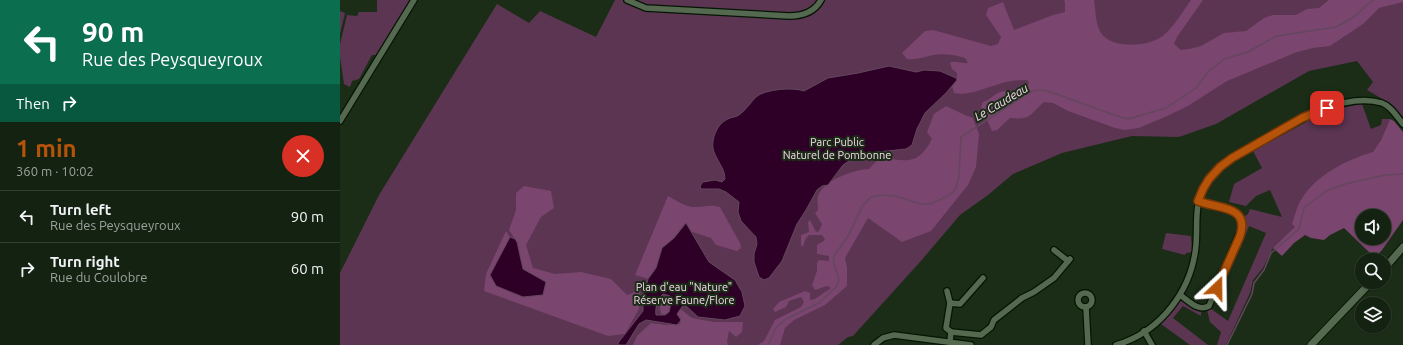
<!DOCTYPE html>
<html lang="en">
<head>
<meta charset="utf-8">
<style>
	:root { --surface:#142211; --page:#212f1f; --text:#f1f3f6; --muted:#9da49f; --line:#333f31; --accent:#b45309 }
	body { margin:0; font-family:Ubuntu,sans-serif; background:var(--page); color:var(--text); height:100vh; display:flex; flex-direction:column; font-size:15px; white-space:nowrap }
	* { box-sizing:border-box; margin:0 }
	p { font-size:13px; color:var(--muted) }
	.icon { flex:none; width:22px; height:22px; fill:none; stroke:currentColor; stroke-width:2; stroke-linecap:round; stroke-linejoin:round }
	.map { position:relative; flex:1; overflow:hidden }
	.details { display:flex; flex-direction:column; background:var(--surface); width:340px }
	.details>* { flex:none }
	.hud { background:#0b6e4f; color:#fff; overflow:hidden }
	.tools { position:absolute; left:1015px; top:209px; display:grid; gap:8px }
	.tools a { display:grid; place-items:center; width:36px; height:36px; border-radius:50%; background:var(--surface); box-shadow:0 1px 3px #0004,0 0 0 1px var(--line); font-size:20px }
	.pin { position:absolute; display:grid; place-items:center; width:34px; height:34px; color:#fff; margin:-17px; border-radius:8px; box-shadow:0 2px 6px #0006 }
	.me { position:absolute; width:44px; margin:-22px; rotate:23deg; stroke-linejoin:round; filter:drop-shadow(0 0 3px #0008) }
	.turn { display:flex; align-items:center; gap:14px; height:84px; padding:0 16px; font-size:18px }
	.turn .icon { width:52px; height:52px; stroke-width:2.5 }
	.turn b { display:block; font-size:28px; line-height:34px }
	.then { display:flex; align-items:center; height:38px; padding:0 16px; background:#0003; gap:8px; font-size:15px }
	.round { display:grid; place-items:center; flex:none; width:42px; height:42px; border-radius:21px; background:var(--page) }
	.headline { display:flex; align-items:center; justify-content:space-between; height:68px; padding:0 16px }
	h1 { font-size:24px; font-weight:600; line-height:30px; color:var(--accent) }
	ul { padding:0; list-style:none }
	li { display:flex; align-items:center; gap:12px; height:52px; padding:0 16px; border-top:1px solid var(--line) }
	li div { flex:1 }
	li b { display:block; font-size:15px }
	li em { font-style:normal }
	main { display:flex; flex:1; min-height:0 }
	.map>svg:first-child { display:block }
	.green { fill:#5b3552 }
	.forest { fill:#7a456e; fill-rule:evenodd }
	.water { fill:#2f0027; stroke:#64475e; fill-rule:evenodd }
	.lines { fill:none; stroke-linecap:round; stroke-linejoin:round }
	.stream { stroke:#64475e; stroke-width:1.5 }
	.street-casing { stroke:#051503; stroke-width:8 }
	.secondary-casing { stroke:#051503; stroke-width:9 }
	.street { stroke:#546950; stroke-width:5.5 }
	.secondary { stroke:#546950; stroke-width:7 }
	.route-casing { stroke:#753606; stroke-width:10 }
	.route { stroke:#b45309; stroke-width:7 }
	.labels { text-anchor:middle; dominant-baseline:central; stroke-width:4; stroke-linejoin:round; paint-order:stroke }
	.park-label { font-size:11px; fill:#fad8f0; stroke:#1b2d17 }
	.water-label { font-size:12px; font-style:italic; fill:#fad8f1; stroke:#1b2d17 }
</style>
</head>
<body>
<main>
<section class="details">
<div class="hud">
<div class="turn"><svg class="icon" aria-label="left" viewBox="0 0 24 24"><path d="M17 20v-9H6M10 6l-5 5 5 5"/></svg><div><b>90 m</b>Rue des Peysqueyroux</div></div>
<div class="then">Then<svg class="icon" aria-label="right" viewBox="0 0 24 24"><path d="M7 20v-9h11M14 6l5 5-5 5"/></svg></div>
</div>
<div class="headline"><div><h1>1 min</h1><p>360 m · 10:02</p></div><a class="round" style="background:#d93025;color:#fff"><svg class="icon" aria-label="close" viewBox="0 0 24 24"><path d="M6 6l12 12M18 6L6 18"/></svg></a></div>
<ul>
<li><svg class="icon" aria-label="left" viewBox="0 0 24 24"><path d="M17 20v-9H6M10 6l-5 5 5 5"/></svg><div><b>Turn left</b><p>Rue des Peysqueyroux</p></div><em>90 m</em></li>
<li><svg class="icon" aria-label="right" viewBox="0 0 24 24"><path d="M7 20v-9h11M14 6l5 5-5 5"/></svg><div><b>Turn right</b><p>Rue du Coulobre</p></div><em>60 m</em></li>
</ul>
</section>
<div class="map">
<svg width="1063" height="345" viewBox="0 0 1063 345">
	<rect width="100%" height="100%" fill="#1b2d17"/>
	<g class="green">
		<polygon points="37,0 71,0 37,55 32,55 19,79 12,81 10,87 4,84 0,57 0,44 7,15 17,16 19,12 37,12"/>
		<polygon points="275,0 1063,0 1063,117 1051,104 1027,90 1033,82 1017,61 969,71 876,124 839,137 792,136 722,153 673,174 648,195 620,215 580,262 513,336 508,337 498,345 0,345 0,273 39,195 157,4 189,23 200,11 256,37"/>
		<polygon points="0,11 5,13 0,34"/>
		<polygon points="1022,104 1031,129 1041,125 1042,119 1050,119 1041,140 1033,153 1017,157 992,170 977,182 961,199 956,227 933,248 923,268 913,280 910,293 886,345 877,345 881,332 870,322 867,310 870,308 888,321 926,233 909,226 900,249 897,247 905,228 903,217 908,214 910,209 942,217 930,190 916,196 906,206 889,202 894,184 922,168 913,151 972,119 1001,108"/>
		<polygon points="826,233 851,236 852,252 846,253 845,255 822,249"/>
		<polygon points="840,301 845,302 861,311 861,316 843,306 833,318 868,345 850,345 821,324"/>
	</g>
	<g class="forest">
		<path d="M 724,0 L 754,0 C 756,11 755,23 761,33 C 772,50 812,47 825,34 C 835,25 843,11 851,0 L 863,0 L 837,37 L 834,44 L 841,50 L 849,49 L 861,46 L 884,33 L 906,31 L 924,18 L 933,15 L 956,15 L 967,9 L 979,8 L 989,0 L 1063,0 L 1063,2 L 1039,8 L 1023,24 L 990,46 L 973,48 L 957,52 L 887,81 L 848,106 L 825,117 L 799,128 L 785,130 L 775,128 L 728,111 L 713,103 L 704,102 C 689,115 692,120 670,118 L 657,130 L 652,131 L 641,107 L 643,102 C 649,100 655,94 660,92 C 672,88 681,99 689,82 L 687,80 C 678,80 669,81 659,84 C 644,88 630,96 614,93 L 612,86 L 617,80 L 617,73 L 612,69 L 610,63 C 616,60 621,64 628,63 L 625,58 C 615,55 603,53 593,55 C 584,57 577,60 567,59 L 562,53 L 585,31 L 593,30 L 651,46 L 658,44 L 661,37 L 646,15 L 648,8 L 663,2 L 674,30 L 713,15 L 725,12 L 725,2 Z"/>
		<path d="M 606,106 L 625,115 L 633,118 L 639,134 L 636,167 L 628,185 L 591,231 L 562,242 L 528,218 L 505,258 L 507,268 L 507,286 L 485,305 L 454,320 L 445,328 L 440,345 L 418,345 L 424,341 L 435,320 L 461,307 L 464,302 L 461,297 L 449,301 L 446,307 L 435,312 L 433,309 L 439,302 L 465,291 L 470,293 L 470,300 L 475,299 L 491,288 L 487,286 L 475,290 L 472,285 L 477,271 L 477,263 L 479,260 L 489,261 L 489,256 L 477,254 L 477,245 L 485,240 L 482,235 L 469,235 L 465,240 L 463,247 L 461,245 L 461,235 L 469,232 L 468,222 L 470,220 L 476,232 L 479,231 L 482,224 L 475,213 L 478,210 C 478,206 477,200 478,197 C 481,181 515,169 529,169 L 540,157 C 566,161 578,166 592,139 L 587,132 L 594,114 Z"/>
		<path d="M 1050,119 L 1054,121 L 1063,132 L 1063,220 L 1042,250 L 1037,255 L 1029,252 L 1004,228 L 990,235 L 984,240 L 971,238 L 965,235 L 954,243 L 942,256 L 933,248 L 955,227 L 952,224 C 955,216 957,205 962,198 C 977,175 1007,159 1033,152 L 1041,140 ZM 1022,216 L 1044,216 L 1044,238 L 1022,238 Z"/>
		<polygon points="184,186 211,191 214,208 201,217 186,245 193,268 215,274 241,272 271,279 287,295 300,290 299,309 285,334 268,336 144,291 146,274 166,231 170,237 150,275 206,282 183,269 177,242 169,230 176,210 176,193"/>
		<path d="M 328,196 C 336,200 345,207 354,207 C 363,207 371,204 380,207 L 400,243 L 401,248 L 397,251 L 376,245 L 371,238 L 352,232 L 345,223 L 334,238 L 322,248 L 316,268 L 308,279 L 295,275 Z"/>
		<polygon points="324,296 352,318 374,322 403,322 402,332 396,337 389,331 387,342 388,345 293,345 297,336 311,323 326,325 340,324 341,318 321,314 319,302"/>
	</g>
	<g class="water">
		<path d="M 549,66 L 576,72 L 584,70 L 600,71 L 616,78 L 617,80 L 606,93 L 585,113 L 577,129 L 572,145 L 566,149 L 528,153 L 512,159 L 503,165 L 488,185 L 482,186 L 477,190 L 466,210 L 457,224 L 442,261 L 429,278 L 424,280 L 419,277 L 414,262 L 414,254 L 417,244 L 416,237 L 401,221 L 398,212 L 399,202 L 386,192 L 379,189 L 361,189 L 360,186 L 363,182 L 375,180 L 382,182 L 385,179 C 385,165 370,155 373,141 C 375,130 380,122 390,118 C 393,117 396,117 399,115 C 406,110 410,103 416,97 C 425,89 453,87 464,91 L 488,78 L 518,73 Z"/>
		<path d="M 346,223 L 369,262 L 395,280 L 402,292 L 405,306 L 400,316 L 385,320 L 358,317 L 344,304 L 337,314 L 341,320 L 337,325 L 306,320 L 299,324 L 286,345 L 279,345 L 278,343 L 303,311 L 303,300 L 308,279 L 316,268 L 322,248 L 334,238 ZM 323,294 L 330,296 L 332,299 L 329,312 L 325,315 L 316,315 C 315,309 317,299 323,294 Z"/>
		<polygon points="170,237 175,239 177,242 183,269 206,282 203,295 183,297 156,286 150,275"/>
	</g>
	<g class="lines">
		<g class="stream">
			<polyline points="428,345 436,328 446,319 479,303 496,287 499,280 494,263 493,258 495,254 507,238 523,205 531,197 541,195 555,196 581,204 590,204 608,196 615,190 619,177 621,137 692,91 700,90 708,91 777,116 788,119 826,108 856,88 868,72 884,59 908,52 936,36 996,27 1014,17 1028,4 1034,0"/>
			<polyline points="887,345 912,294 914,283 924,270 931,253 959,229 964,208 986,191 1005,184 1045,175 1063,174"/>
		</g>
		<defs>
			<g id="street">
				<path d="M 287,0 L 306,8 L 449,16 C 462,16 474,13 481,0"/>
				<polyline points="0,121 74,0"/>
				<polyline points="714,250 728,261"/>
				<polyline points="607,291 610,303"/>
				<circle cx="745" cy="300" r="7"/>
				<path d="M 840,295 C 849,301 858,312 869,306 L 902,227 L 900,216 L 893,211 L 858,201"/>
				<polyline points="746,307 748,345"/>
				<polyline points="804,331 812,345"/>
				<polyline points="611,332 641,335 651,327 654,320 682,298 694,292 714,278 730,259"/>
				<polyline points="610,342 611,332 606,328 610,303 620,304 643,278"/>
				<polyline points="534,345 543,338 554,335 631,345"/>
				<path d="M 776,345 C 821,332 852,290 856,245 C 858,220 853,203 868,181 C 880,162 902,152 921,141 C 952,123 1004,91 1042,103 C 1051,106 1057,117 1063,124"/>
			</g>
			<g id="secondary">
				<polyline points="1044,269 1063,247"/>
				<polyline points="971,345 1031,282"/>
			</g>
		</defs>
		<use href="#street" class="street-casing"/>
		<use href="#secondary" class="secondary-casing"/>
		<use href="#street" class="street"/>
		<use href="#secondary" class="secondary"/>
	</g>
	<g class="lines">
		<defs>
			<path id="route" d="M 877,288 L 900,236 C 910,205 878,209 858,201 L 863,189 L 869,179 L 880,167 L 892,158 L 962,118 L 987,108"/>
		</defs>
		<use href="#route" class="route-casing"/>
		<use href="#route" class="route"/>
	</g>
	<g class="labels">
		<g class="park-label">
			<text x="497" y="142">Parc Public<tspan x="497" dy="13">Naturel de Pombonne</tspan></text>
			<text x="344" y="287">Plan d'eau "Nature"<tspan x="344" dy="13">Réserve Faune/Flore</tspan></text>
		</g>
		<g class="water-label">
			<text transform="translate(661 102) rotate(-31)">Le Caudeau</text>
		</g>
	</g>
</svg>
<div class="tools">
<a><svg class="icon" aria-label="sound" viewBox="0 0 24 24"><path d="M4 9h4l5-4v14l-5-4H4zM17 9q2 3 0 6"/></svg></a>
<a><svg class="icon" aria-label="search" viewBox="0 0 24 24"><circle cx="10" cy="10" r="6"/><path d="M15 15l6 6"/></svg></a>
<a><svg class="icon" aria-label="layers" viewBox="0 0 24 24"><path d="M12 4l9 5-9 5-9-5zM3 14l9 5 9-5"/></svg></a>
</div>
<div class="pin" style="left:987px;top:108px;background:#d93025"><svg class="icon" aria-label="arrive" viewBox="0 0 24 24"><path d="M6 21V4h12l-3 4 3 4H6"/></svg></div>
<svg class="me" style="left:877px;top:288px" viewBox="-20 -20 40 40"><path d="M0-17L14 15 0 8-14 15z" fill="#b45309" stroke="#fff" stroke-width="4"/></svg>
</div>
</main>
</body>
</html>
